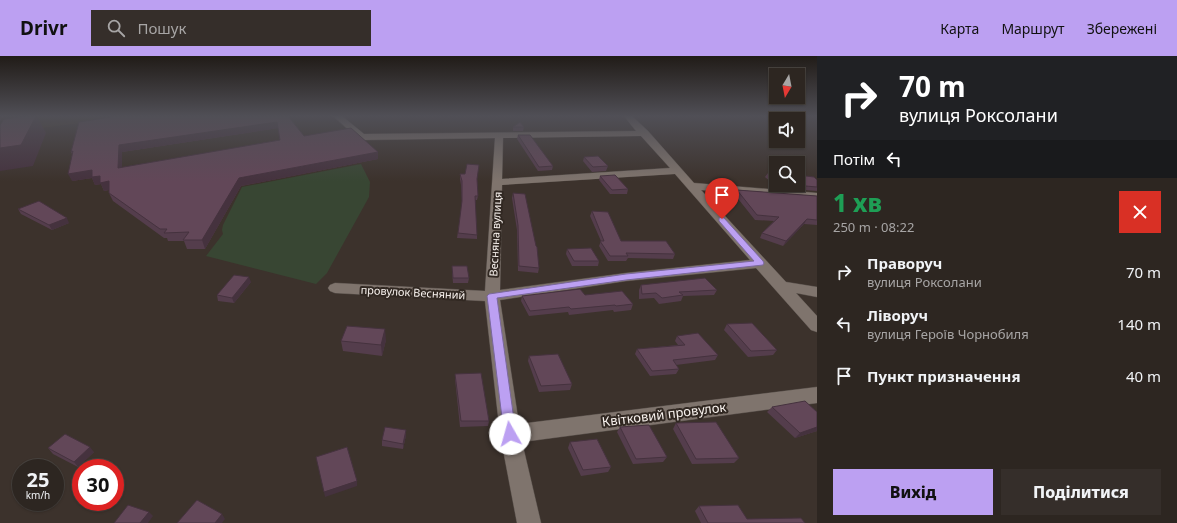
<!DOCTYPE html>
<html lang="uk">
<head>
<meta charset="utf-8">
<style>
	:root { --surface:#2d2621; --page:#352e2a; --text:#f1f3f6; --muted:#a7a5a5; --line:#48433f; --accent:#bca0f2 }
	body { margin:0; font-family:"Noto Sans",sans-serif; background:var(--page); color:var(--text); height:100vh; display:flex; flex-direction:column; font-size:15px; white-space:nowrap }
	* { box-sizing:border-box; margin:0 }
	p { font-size:13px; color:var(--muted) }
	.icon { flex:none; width:22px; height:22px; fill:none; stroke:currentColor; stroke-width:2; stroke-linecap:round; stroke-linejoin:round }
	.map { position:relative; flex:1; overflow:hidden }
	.details { display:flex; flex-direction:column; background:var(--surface); width:360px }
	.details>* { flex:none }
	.guide { background:#202124; color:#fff; overflow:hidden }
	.needle { width:26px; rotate:190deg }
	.buttons { position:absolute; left:769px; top:12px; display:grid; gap:8px }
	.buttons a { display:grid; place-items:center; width:36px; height:36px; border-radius:0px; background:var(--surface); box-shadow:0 1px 3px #0004,0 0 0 1px var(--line); font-size:20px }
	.speed { position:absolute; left:12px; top:403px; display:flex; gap:8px; font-size:20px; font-weight:700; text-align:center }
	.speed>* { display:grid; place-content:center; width:52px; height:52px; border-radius:50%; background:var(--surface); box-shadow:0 1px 3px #0004,0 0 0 1px var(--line); line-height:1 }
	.speed small { font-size:10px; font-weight:400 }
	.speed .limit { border:6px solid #d22; background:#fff; color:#111 }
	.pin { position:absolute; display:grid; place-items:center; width:34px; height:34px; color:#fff; margin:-41px -17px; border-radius:50% 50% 50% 0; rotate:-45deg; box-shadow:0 0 4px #0007 }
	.pin .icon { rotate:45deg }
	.me { position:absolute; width:44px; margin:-22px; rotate:353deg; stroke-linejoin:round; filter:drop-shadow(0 0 3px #0008) }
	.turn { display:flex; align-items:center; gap:14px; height:84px; padding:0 16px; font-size:18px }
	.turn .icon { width:52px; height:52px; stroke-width:2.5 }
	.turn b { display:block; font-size:28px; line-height:34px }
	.then { display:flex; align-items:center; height:38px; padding:0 16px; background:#0003; gap:8px; font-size:15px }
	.round { display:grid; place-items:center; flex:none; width:42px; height:42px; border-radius:0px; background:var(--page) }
	.summary { display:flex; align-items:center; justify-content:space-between; height:68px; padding:0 16px }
	h1 { font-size:24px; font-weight:800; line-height:30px; color:#1e9e55 }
	.primary-button { display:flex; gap:8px; margin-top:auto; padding:8px 16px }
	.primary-button a { flex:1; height:46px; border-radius:0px; background:var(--accent); color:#111; font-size:16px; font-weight:800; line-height:46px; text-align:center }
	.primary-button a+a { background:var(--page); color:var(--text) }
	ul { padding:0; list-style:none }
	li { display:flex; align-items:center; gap:12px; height:52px; padding:0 16px }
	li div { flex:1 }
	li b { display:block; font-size:15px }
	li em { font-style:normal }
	header { display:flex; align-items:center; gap:24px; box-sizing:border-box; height:56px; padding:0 20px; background:var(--accent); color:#111 }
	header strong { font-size:19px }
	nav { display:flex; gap:22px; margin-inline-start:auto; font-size:14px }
	.search { width:280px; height:36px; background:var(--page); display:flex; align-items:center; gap:10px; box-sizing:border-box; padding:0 14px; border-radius:0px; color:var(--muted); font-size:15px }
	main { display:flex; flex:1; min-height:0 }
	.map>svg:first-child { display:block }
	.industrial { fill:#453a2a }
	.green { fill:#384633 }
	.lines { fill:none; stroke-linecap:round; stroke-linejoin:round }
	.street-casing { stroke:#564e49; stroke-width:1 }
	.street { fill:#7f746d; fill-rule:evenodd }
	.wall { fill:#543d4c; fill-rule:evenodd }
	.shaded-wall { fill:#45323e }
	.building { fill:#624758; stroke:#45323e; fill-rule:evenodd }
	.route { fill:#bca0f2; stroke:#7a689d }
	.labels { text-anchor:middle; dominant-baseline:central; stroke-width:4; stroke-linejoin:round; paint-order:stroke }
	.street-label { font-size:11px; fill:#f9f3ef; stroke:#312822 }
	.near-street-label { font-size:13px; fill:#f9f3ef; stroke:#312822 }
</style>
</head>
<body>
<header>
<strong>Drivr</strong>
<div class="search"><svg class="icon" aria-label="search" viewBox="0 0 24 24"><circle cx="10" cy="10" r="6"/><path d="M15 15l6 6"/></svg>Пошук</div>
<nav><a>Карта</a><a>Маршрут</a><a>Збережені</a></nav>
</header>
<main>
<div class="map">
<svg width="817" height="467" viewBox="0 0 817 467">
	<rect width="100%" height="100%" fill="#3c322c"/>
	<polygon class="industrial" points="14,60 138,60 10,76"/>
	<polygon class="green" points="361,108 370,126 369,141 327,217 316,228 206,200 223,178 222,174 223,169 242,131"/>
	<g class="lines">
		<defs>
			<path id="street" d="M 333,60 L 342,60 L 364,78 L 636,75 L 624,60 L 632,60 L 648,75 L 694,127 L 817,137 L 817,143 L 701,134 L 786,226 L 817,231 L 817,241 L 796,237 L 817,260 L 817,276 L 811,274 L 756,212 L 626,225 L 500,244 L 519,368 L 817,331 L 817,347 L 522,386 L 541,467 L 517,467 L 500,378 L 485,245 L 335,237 L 330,235 L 328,232 L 330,229 L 335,227 L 485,235 L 495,82 L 362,84 L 359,83 ZM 641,80 L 670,112 L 502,123 L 503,82 ZM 675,118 L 750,204 L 626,217 L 500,234 L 502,129 Z"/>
		</defs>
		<use href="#street" class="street-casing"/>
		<use href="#street" class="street"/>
	</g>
	<g class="wall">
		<path d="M 288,60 L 304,80 L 378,96 L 378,103 L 241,130 L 205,193 L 187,193 L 184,185 L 168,185 L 167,182 L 164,182 L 113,145 L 109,137 L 109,134 L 104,135 L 101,128 L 95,129 L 92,122 L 72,125 L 72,98 L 71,96 ZM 278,72 L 280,84 L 122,112 L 122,96 Z"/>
		<polygon points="513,71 524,71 523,75 513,75"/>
		<polygon points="518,79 553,110 552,114 538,115 517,83"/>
		<polygon points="584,101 608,110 606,115 592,116 583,105"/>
		<polygon points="768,117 776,118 776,129 798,129 817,124 817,135 778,132 765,121"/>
		<polygon points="460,118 477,124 478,140 477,144 475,144 477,179 477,183 457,182 462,148 461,129 460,123"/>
		<polygon points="600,120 628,133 627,138 610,138 599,124"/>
		<polygon points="737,134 817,140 817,169 804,168 783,190 760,182 762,177 774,165 755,164 735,139"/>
		<polygon points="513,137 536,190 539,212 538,217 518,215 517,174 512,142"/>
		<polygon points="18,153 69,167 52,174 21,158"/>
		<polygon points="592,155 621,185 675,198 673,203 628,202 626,205 608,205 599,190 601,185 590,160"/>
		<polygon points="567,193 599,205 598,210 572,210 566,198"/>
		<polygon points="452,210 469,222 468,227 453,227 452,215"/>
		<polygon points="251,226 234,247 218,245 217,239"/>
		<polygon points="641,229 717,234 714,239 683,240 681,245 659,248 654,242 639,243 639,234"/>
		<polygon points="585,239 633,248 631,254 614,256 613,254 569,259 568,256 529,260 521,245 522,240"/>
		<polygon points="727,268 777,294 773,299 748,301 724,274"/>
		<polygon points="677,280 718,299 715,304 676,309 679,313 676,318 650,320 635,298 637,293 678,289 675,285"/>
		<polygon points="386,284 382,300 343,295 341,285"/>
		<polygon points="529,300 572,328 570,334 539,336 528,305"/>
		<polygon points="455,318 489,365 488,370 460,371 455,323"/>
		<polygon points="772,351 817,375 795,382 767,356"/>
		<polygon points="676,367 739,402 734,407 692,408 673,373"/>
		<polygon points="620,371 667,401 663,406 633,408 617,376"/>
		<polygon points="406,374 406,379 403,393 382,390 382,384"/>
		<polygon points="570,386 611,411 608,416 581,420 568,392"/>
		<polygon points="48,392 94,396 78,411 53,398"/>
		<polygon points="699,450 747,463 805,467 701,467 695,455"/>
	</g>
	<g class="shaded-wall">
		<polygon points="0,60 4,60 0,66"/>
		<polygon points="36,60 37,60 46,77 33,110 0,115 0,92"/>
		<polygon points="277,66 278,72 122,96 122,120 118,112 119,89"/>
		<polygon points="378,96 378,103 241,130 205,193 202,184 239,122"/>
		<polygon points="92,114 109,125 113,133 104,135 101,128 95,129 92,122 72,125 68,118"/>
		<polygon points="67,162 69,167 52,174 49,169"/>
		<polygon points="807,163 804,168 783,190 786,185"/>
		<polygon points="249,221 251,226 234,247 232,242"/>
		<polygon points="385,273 386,284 382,300 381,289"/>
		<polygon points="817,371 817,375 795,382 800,377"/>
		<polygon points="406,374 406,379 403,393 403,388"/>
		<polygon points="90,391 94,396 78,411 74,406"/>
		<polygon points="357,425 357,430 325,441 324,436"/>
		<polygon points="149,456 153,460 148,467 140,467"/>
		<polygon points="222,458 225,463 222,467 215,467"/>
	</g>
	<g class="building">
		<polygon points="27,60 36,60 21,89 0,92 0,69 4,63"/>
		<path d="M 110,60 L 288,60 L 304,80 L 351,72 L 378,96 L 239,122 L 202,184 L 183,184 L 189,176 L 164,177 L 167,173 L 160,173 L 109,137 L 109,125 L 100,127 L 100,120 L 92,121 L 92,114 L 68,118 L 73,95 L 71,96 L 79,66 L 111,61 ZM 277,66 L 280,84 L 118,112 L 119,89 Z"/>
		<polygon points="520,66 524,71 513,71"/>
		<polygon points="518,79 530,79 553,110 539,111"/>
		<polygon points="598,100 608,110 593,111 584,101"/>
		<polygon points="467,108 479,109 477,123 478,140 475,140 477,179 458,177 462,145 462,125 460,118 465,118"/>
		<polygon points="768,117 776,118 776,124"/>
		<polygon points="615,119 628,133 612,134 600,120"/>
		<polygon points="798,119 814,121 817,124 817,131 794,129 798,129"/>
		<polygon points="737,134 817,140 817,164 807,163 786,185 762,177 779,161 757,159"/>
		<polygon points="513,137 525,138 536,190 537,191 539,212 519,210 518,169"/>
		<polygon points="39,145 67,162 49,169 18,153"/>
		<polygon points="592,155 608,156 621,185 666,185 675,198 626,197 628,200 610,200 600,185 604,185"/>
		<polygon points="591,192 599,205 574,205 567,193"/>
		<polygon points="452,210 467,210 469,222 453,222"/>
		<polygon points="234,219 249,221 232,242 217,239"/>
		<polygon points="705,222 717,234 679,236 683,239 662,242 656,237 642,238 641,229"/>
		<polygon points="580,233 585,239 622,235 633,248 616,250 615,249 571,253 569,251 530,255 522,240"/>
		<polygon points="752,267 777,294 751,295 727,268"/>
		<polygon points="347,270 385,273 381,289 341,285"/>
		<polygon points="698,277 718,299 673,304 679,313 652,315 637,293 685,289 677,280"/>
		<polygon points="558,298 572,328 541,330 529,300"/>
		<polygon points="481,317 489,365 461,365 455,318"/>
		<polygon points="805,345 817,356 817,371 800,377 772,351"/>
		<polygon points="716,366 739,402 696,403 676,367"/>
		<polygon points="649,369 667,401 636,403 620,371"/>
		<polygon points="385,371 406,374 403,388 382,384"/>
		<polygon points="65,378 90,391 74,406 48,392"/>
		<polygon points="597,383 611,411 583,414 570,386"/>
		<polygon points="347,391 357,425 324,436 316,401"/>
		<polygon points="197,444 222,458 215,467 177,467"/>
		<polygon points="128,449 149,456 140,467 114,467"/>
		<polygon points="738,449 747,463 801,462 805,467 708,467 699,450"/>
	</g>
	<linearGradient id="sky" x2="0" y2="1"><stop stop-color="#211c18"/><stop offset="0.48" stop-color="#504f56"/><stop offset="1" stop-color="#504f56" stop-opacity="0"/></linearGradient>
	<rect width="817" height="125" fill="url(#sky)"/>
	<polygon class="route" points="722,161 724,162 763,205 764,207 763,209 626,224 497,242 516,378 515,382 510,384 506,382 504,378 487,240 489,238 626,218 754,205 719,165 719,162"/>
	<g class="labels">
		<g class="street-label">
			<text transform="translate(495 178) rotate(-87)">Весняна вулиця</text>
			<text transform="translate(413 236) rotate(3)">провулок Весняний</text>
		</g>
		<g class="near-street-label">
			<text transform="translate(664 358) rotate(-7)">Квітковий провулок</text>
		</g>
	</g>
</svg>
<div class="buttons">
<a><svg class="needle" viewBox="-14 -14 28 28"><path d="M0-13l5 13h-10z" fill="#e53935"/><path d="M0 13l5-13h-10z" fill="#a7a5a5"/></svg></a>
<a><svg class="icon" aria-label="sound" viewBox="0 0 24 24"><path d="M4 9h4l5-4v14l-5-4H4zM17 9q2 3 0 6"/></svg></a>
<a><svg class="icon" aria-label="search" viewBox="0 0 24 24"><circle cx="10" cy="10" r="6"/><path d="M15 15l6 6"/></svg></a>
</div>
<div class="speed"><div>25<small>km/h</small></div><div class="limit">30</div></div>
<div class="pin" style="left:722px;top:163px;background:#d93025"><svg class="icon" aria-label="arrive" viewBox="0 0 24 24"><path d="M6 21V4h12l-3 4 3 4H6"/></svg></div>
<svg class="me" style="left:510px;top:378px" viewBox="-20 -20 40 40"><circle r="19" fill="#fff"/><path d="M0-13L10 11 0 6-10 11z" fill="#bca0f2"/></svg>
</div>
<section class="details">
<div class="guide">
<div class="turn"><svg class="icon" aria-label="right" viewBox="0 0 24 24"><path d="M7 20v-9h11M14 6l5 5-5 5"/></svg><div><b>70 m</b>вулиця Роксолани</div></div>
<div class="then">Потім<svg class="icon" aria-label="left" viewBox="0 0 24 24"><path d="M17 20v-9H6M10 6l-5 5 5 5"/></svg></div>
</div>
<div class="summary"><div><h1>1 хв</h1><p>250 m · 08:22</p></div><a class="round" style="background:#d93025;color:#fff"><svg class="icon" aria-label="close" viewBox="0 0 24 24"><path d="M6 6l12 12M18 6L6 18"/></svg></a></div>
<ul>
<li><svg class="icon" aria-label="right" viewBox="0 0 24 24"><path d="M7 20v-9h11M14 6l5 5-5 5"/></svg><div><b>Праворуч</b><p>вулиця Роксолани</p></div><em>70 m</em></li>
<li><svg class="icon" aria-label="left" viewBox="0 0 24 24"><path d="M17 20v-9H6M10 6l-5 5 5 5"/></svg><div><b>Ліворуч</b><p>вулиця Героїв Чорнобиля</p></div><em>140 m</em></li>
<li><svg class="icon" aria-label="arrive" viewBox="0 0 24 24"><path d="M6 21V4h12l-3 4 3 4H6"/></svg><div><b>Пункт призначення</b></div><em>40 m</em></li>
</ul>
<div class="primary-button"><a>Вихід</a><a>Поділитися</a></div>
</section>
</main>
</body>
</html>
